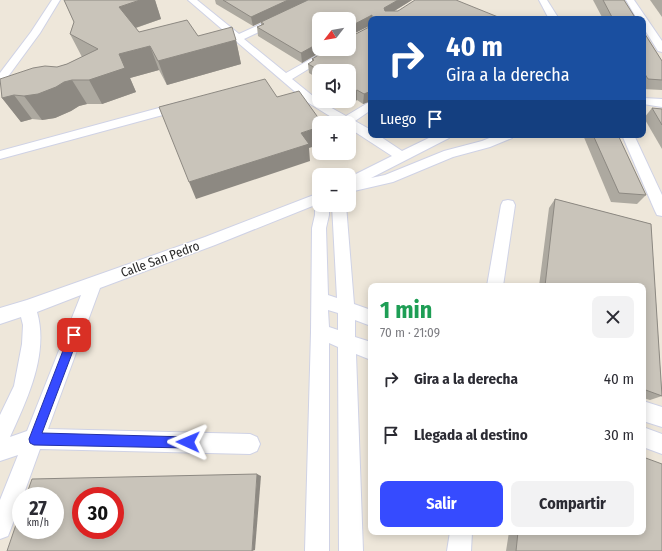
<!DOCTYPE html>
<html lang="es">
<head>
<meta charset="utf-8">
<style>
	:root { --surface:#fff; --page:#f2f2f3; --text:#2b2b33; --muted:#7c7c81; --accent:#364bff }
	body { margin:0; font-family:"Fira Sans Condensed",sans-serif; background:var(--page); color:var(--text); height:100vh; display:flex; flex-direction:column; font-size:15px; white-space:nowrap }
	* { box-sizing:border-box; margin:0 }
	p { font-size:13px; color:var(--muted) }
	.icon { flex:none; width:22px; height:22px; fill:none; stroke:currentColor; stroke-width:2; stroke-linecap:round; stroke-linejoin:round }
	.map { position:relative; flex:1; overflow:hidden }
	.sheet { position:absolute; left:368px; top:283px; width:278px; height:252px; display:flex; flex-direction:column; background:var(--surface); border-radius:8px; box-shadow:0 2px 10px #0003 }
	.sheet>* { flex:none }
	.hud { position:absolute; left:368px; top:16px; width:278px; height:122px; border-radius:8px; box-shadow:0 2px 10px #0003; background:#1a4fa0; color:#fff; overflow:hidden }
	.needle { width:26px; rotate:239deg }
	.fabs { position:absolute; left:312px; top:12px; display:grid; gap:8px }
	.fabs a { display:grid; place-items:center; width:44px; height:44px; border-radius:8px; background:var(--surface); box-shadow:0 2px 10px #0003; font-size:20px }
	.speed { position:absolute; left:12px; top:487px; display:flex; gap:8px; font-size:20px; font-weight:700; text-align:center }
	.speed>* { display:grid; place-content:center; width:52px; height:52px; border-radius:50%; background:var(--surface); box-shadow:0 2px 10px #0003; line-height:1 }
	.speed small { font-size:10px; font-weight:400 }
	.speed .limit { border:6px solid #d22; background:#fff; color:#111 }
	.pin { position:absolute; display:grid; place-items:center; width:34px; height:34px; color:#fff; margin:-17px; border-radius:8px; box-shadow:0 2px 6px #0006 }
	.me { position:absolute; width:44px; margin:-22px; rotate:271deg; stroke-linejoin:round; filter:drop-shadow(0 0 3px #0008) }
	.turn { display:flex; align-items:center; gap:14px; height:84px; padding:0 12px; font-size:18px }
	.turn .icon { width:52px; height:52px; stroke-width:2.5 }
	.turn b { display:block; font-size:28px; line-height:34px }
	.then { display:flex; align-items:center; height:38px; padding:0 12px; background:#0003; gap:8px; font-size:15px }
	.round { display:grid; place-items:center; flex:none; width:42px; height:42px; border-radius:8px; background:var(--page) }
	.headline { display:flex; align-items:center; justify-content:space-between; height:68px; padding:0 12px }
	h1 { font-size:24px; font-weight:700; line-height:30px; color:#1e9e55 }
	.action { display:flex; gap:8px; margin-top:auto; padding:8px 12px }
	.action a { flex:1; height:46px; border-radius:8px; background:var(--accent); color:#fff; font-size:16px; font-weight:700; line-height:46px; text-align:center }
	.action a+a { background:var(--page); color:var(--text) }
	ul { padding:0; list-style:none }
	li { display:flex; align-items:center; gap:12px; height:56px; padding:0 12px }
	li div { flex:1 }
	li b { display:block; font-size:15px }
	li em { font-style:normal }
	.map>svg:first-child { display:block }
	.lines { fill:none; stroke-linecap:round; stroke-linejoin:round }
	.street-casing { stroke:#cfd2e5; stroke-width:2 }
	.street { fill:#fff; fill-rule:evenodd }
	.wall { fill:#ada9a0 }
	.shaded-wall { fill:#8d8982 }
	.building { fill:#c9c4ba; stroke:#8d8982; fill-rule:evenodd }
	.route { fill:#364bff; stroke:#2331a6 }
	.labels { text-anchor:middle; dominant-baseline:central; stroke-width:3; stroke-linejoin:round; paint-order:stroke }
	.street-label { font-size:13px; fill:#2a2a2a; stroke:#fff }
</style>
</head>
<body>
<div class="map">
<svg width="662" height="551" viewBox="0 0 662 551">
	<rect width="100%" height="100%" fill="#eee7da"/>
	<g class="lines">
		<defs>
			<g id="street">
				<polygon points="52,0 60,0 40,33 4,82 0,83 0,73 31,32"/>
				<polygon points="188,0 197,0 239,34 274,18 280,18 282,20 280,22 244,39 286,73 329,49 341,49 292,79 319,101 346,116 371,101 371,110 355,121 371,130 371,135 378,135 402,151 435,135 451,135 449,138 371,178 385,175 444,151 482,141 497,135 514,135 512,138 490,147 453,157 393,182 354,191 349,190 350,177 392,156 349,128 349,123 341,123 307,102"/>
				<polygon points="539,0 547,0 559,19 549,19"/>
				<polygon points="626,0 634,0 662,41 662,52 658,51 643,27 643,19 637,19"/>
				<polygon points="643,98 662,99 662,107 643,104"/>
				<polygon points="181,102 185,103 187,106 185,109 0,159 0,151"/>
				<polygon points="622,135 634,135 662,195 662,216 657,215 655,211"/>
				<path d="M 319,193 L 319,205 L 329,205 L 329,215 L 326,228 L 328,295 L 337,298 L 332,205 L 346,205 L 354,304 L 371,310 L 371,326 L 355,320 L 355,337 L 371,342 L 371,360 L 356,354 L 363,551 L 339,551 L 338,347 L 329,343 L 329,551 L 305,551 L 311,332 L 312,228 L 315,215 L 315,205 L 215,245 L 100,288 L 48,429 L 250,434 L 257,437 L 260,444 L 257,451 L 250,454 L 40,449 L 23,496 L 21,496 L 21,502 L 8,536 L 0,539 L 0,500 L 18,455 L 0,461 L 0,415 L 14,386 L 22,344 L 23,325 L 21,317 L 0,324 L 0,308 L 27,300 L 205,237 ZM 81,295 L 27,431 L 10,437 C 27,400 49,354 37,312 ZM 328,310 L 338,313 L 338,330 L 329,327 Z"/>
				<polygon points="508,200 513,201 515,205 503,286 487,286 501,205 503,201"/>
				<polygon points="643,401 662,407 662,427 643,421"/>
				<polygon points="643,427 662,434 662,454 643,447"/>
				<polygon points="450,532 472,532 471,551 447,551"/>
			</g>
		</defs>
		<use href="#street" class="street-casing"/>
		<use href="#street" class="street"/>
	</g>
	<g class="wall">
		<polygon points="64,0 155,0 161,19 136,28 139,32 198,36 236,40 241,64 167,85 159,70 130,78 136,92 102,104 87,104 79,106 71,111 55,118 42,120 32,119 21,122 2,98 57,67 67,64 82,57 70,34 74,22"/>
		<polygon points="215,0 412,0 394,11 503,19 371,19 371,25 349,36 349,19 302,63 258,36 257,27 261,25 261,22 253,26 216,4"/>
		<polygon points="593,0 624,0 636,19 603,19"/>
		<polygon points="650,0 662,0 662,17"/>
		<polygon points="371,26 371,101 363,104 357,100 353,102 349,100 349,71 319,71 319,79 309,73 308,64 312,62 312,59 350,37"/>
		<polygon points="643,31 662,61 662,90 643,89"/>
		<polygon points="652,108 662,109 662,149 644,118"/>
		<polygon points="583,135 618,135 646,195 637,204 611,202"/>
		<polygon points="555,199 651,224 662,396 650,400 643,398 643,286 539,286 549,208"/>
		<polygon points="509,532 643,532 662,551 506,551"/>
	</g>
	<g class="shaded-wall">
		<polygon points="140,0 155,0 161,19 129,30 119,7"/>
		<polygon points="288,0 309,0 253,26 251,17"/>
		<polygon points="398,0 412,0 383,18 384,8"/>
		<polygon points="372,15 372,19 371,19 371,25 349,36 349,27"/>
		<polygon points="236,40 241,64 167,85 158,61"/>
		<polygon points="319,43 319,49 326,49 302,63 301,53"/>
		<polygon points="150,46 159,70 130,78 136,92 102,104 89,80 119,54"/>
		<polygon points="72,80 87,104 79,106 71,111 55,118 42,120 24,96 64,82"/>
		<polygon points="357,90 357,100 353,102 354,92"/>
		<polygon points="371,91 371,101 363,104 364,94"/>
		<polygon points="14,95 32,119 21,122 2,98"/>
		<polygon points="319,127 319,145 309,148 310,161 196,199 189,182 301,133"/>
		<polygon points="257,474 261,476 255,550 252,551"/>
	</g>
	<g class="building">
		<polygon points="64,0 140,0 119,7 139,32 187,20 198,36 232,27 236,40 158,61 150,46 119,54 125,68 89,80 72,80 64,82 56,87 38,94 24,96 14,95 2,98 0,79 33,68 45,66 57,67 67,64 98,49 70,34 74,22"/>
		<polygon points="223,0 288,0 251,17"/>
		<polygon points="308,0 398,0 384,8 385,11 398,11 415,0 456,0 503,19 372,19 372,15 349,27 349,19 319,19 319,43 301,53 257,27 264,24 261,22"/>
		<polygon points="603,0 624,0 636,19 613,19"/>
		<polygon points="371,26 371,91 364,94 357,90 354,92 349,90 349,71 321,71 308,64 314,60 312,59 328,49 349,49 349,36 350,37"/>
		<polygon points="643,31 662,61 662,80 648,79 643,71"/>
		<polygon points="265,79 277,97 299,91 322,123 319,123 319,127 301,133 309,144 189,182 159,107"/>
		<polygon points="652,108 662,109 662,125"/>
		<polygon points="593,135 618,135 646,195 619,193"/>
		<polygon points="555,199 651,224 662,396 643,389 643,286 545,286"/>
		<polygon points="643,457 662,464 662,551 516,551 518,532 643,532"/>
		<path d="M 257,474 L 252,551 L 7,551 L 21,510 L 21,530 L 55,530 L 55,496 L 26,496 L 32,479 ZM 81,496 L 115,496 L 115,530 L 81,530 Z"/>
	</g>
	<polygon class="route" points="74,331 78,332 79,335 42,433 188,437 192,438 194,442 192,447 188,448 34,445 30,443 29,439 69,335 70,332"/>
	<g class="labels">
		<g class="street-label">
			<text transform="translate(160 259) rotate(-20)">Calle San Pedro</text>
		</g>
	</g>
</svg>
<div class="fabs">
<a><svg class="needle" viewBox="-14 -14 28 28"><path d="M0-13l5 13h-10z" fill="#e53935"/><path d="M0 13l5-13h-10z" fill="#7c7c81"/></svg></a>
<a><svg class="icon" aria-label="sound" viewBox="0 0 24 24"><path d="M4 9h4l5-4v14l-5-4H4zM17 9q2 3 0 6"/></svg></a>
<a>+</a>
<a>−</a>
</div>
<div class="speed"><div>27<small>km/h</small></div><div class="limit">30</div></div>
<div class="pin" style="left:74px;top:335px;background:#d93025"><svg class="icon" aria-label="arrive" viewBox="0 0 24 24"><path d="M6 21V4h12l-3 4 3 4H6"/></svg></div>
<svg class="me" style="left:188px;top:442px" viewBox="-20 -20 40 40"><path d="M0-17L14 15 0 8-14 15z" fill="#364bff" stroke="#fff" stroke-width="4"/></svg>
<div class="hud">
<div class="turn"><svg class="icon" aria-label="right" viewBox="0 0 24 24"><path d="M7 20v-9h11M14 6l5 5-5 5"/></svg><div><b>40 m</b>Gira a la derecha</div></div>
<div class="then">Luego<svg class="icon" aria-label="arrive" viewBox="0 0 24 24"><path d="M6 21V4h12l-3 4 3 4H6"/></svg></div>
</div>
<section class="sheet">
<div class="headline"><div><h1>1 min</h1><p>70 m · 21:09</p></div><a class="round"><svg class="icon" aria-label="close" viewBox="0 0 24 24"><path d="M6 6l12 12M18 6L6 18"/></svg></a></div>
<ul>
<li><svg class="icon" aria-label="right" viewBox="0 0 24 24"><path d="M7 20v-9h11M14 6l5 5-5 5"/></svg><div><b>Gira a la derecha</b></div><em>40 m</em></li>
<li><svg class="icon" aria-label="arrive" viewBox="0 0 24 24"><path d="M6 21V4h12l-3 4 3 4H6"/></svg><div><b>Llegada al destino</b></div><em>30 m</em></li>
</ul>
<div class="action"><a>Salir</a><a>Compartir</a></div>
</section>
</div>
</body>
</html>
